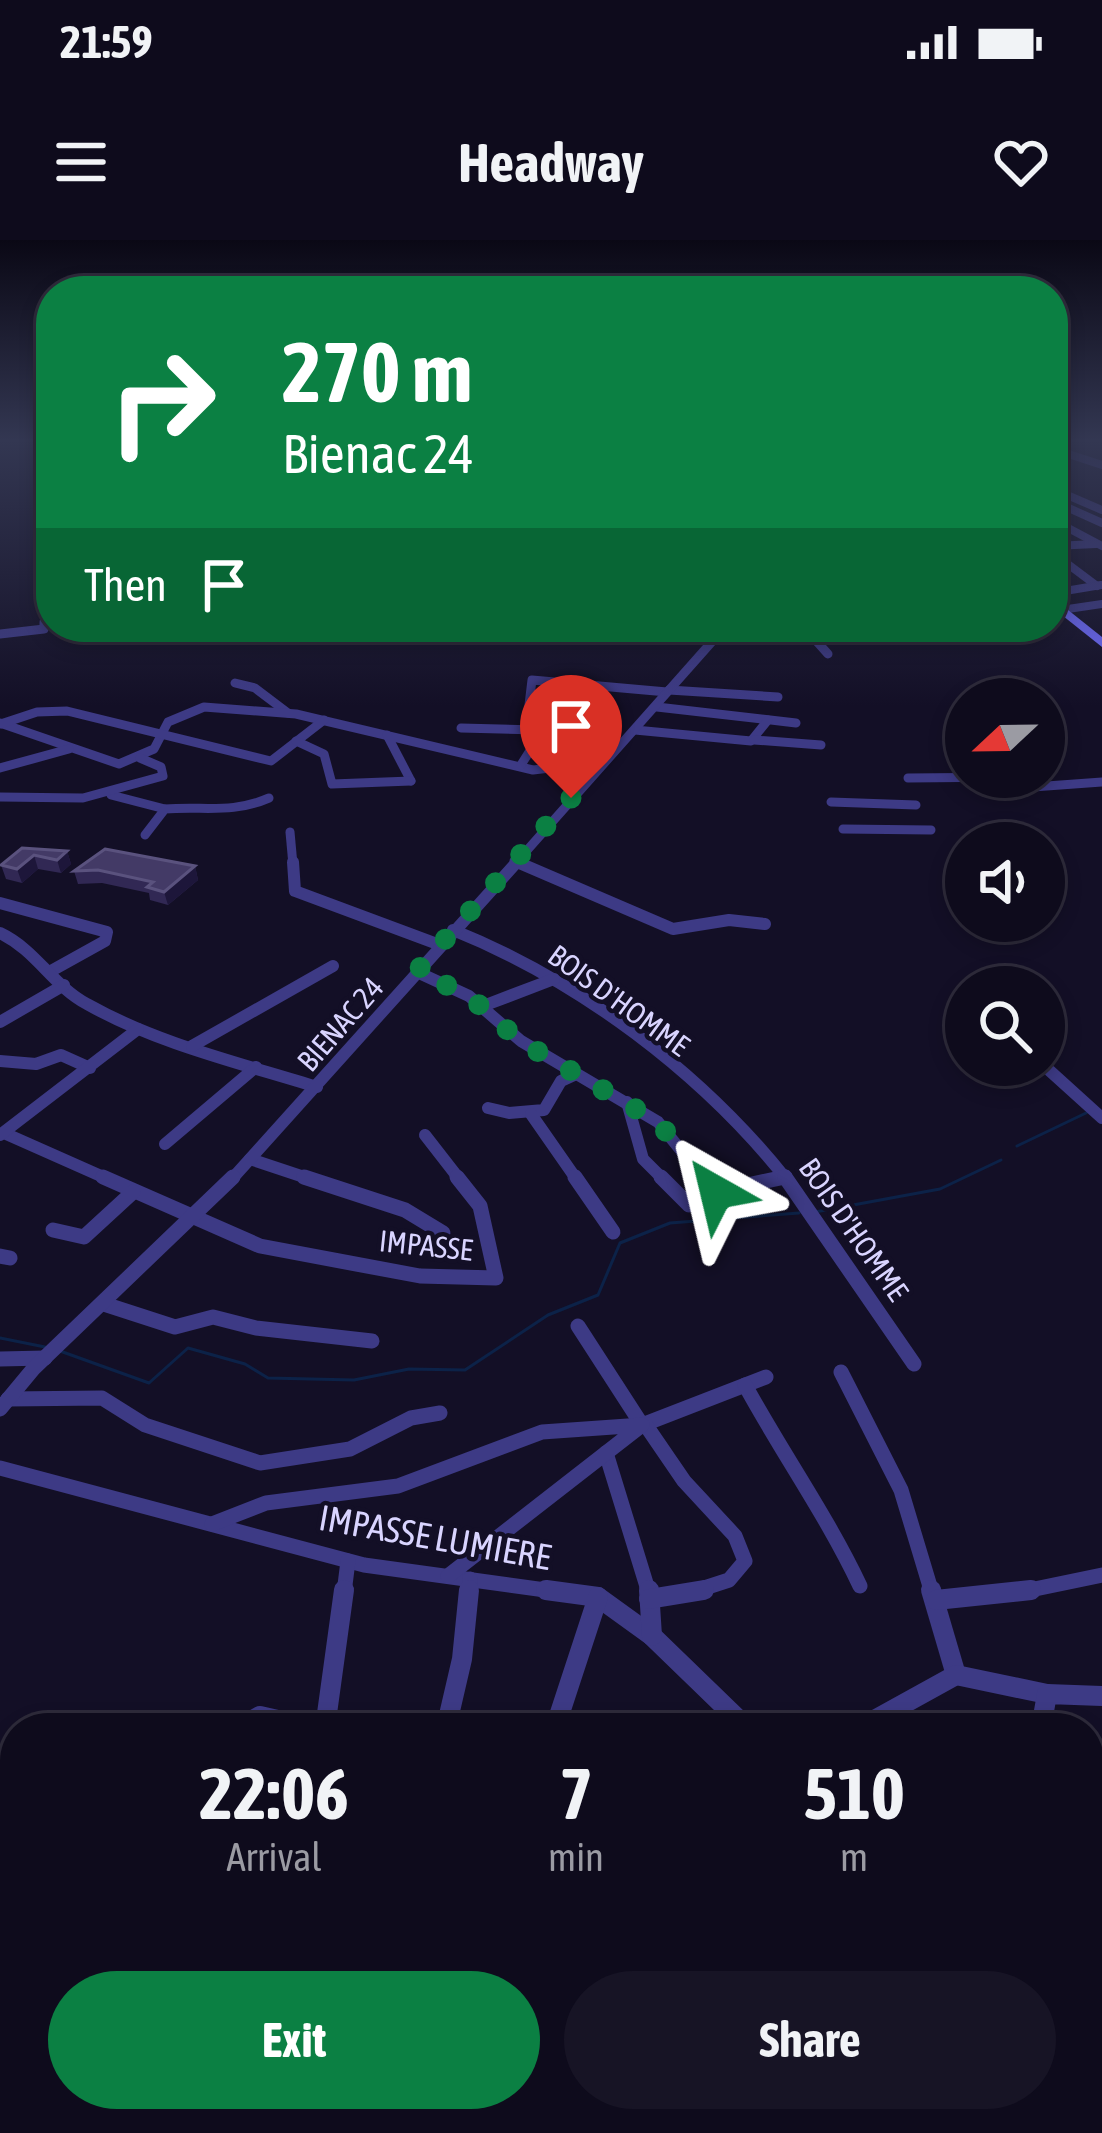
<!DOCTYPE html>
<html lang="en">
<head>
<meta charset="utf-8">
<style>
	:root { --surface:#0e0b1c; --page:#171425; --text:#f1f3f6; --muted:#9b9ba3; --line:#2e2b3b; --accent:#0b8043 }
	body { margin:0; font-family:"Asap Condensed",sans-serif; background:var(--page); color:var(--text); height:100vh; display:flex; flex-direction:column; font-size:45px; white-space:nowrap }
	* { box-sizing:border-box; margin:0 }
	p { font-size:39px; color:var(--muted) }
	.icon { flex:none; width:66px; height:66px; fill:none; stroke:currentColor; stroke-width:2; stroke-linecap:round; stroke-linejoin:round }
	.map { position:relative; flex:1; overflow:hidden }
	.drawer { position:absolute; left:0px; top:1473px; width:1104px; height:420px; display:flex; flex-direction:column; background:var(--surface); border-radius:48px 48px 0 0; box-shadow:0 6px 18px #0003,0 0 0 3px var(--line) }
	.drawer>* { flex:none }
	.banner { position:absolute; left:36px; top:36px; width:1032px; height:366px; border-radius:48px; box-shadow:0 6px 18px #0003,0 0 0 3px var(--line); background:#0b8043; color:#fff; overflow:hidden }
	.needle { width:78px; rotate:248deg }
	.tools { position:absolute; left:945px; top:438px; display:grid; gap:24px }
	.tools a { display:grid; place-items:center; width:120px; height:120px; border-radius:50%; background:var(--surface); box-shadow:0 6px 18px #0003,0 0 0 3px var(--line); font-size:60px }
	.pin { position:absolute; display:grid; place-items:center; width:102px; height:102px; color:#fff; margin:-123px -51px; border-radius:50% 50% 50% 0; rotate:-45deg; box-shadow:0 0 12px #0007 }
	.pin .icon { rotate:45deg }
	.me { position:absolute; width:132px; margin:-66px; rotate:323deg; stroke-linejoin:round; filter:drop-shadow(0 0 9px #0008) }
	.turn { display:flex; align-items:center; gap:42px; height:252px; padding:0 48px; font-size:54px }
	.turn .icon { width:156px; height:156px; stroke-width:2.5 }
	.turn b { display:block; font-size:84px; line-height:102px }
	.then { display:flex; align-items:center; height:114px; padding:0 48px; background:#0003; gap:24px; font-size:45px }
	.eta { display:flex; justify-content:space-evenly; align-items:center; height:204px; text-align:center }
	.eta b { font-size:72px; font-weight:700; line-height:84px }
	.action { display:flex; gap:24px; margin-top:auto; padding:24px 48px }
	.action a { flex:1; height:138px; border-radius:72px; background:var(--accent); color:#fff; font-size:48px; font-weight:700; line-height:138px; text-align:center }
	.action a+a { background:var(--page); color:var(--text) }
	.status { display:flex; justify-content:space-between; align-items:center; height:84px; padding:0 60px; background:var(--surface); direction:ltr }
	.status svg { height:33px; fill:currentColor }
	header { display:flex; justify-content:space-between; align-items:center; height:156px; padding:0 48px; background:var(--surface); font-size:54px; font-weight:700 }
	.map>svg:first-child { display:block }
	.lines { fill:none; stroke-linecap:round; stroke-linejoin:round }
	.stream { stroke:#0c2248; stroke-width:3 }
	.street-far4 { stroke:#3d3a85; stroke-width:8 }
	.street-far3 { stroke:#3d3a85; stroke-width:9 }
	.street-far2 { stroke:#3d3a85; stroke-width:12 }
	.street-far1 { stroke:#3d3a85; stroke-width:15 }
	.street { stroke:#3d3a85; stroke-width:20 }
	.secondary { fill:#6f6bff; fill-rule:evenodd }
	.wall { fill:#312854 }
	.shaded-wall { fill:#1d163a }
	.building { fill:#433a66; stroke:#5a527e; stroke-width:3 }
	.route { stroke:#0b8043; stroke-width:21; stroke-dasharray:0 37.8 }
	.labels { text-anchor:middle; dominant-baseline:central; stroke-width:9; stroke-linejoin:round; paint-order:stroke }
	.street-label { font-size:30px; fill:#d9d4ff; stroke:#130f26 }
	.near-street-label { font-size:36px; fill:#d9d4ff; stroke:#130f26 }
</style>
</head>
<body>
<div class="status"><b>21:59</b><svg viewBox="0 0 49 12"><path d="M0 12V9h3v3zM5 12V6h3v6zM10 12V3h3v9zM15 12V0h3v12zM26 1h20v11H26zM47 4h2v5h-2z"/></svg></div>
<header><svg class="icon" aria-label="menu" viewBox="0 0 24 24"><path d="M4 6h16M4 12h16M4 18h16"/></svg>Headway<svg class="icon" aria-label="heart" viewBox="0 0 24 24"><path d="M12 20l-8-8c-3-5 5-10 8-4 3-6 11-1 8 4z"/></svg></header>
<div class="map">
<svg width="1102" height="1893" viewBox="0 0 1102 1893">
	<rect width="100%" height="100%" fill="#130f26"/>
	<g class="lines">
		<g class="stream">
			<polyline points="1017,906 1086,873"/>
			<polyline points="815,972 940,949 1001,920"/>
			<polyline points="0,1098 45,1107"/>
			<polyline points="60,1111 149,1143 188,1108 245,1124 268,1138 354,1140 409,1129 465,1130 548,1075 598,1055 620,1003 670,983 799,973"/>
		</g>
		<g class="street-far4">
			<polyline points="1053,209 1102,225"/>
			<polyline points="1053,249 1102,270"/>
			<polyline points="1053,261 1102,283"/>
			<polyline points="1053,280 1102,306"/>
			<polyline points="1053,306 1096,304"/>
			<polyline points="1053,313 1097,346"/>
			<polyline points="1053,353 1101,345"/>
			<polyline points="1061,370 1102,364"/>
			<polyline points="44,385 46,359"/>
		</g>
		<g class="street-far3">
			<polyline points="635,387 651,395"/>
			<polyline points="782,387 811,395 828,414"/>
			<polyline points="0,394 44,389 44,382"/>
			<polyline points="235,443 255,448 288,473"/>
			<polyline points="669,450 778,457"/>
			<polyline points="657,467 796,483"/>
			<polyline points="0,483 119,524 154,509 168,482 204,467 296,474 533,530 601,522"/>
			<polyline points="1,484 37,472 67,471 271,521 324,480"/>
			<polyline points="461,488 538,490"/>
			<polyline points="635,490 751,501 768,480"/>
			<polyline points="387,495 411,541"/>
			<polyline points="754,500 821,505"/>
			<polyline points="296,501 324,514 332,544 411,541"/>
			<polyline points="521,525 538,498 528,473 532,440 667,452"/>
			<polyline points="0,528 69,509"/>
			<polyline points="908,538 1019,537 1033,547 1102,542"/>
			<polyline points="111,555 165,569"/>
			<polyline points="0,557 83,558 163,536 161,527 140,518"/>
			<polyline points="831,562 916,565"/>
			<polyline points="843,589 931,590"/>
			<polyline points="290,592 293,625"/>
			<path d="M 145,595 L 165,569 C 205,566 232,574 269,558"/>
			<polyline points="514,621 524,625"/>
			<polyline points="514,625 725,387"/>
		</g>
		<g class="street-far2">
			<polyline points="293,622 295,651 440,705"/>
			<polyline points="517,622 673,689 729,680 765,684"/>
			<polyline points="0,663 107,692 105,701 51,731"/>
			<path d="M 453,690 C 580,741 702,833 787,940"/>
			<path d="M 0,693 C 36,710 53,746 87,764 C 158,804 240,823 317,847"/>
			<polyline points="417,732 469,756 521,801 658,882 705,940"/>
			<polyline points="483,766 554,739"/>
			<polyline points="0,782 64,745"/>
			<polyline points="192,806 333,726"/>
			<polyline points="0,821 36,824 61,815 90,828"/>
			<polyline points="1050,831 1102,878"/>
			<polyline points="627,862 643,919 664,940"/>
			<polyline points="488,868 509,873 544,870 561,841 574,835"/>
			<polyline points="531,874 577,940"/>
			<polyline points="4,893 110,940"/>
			<polyline points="0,895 138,789"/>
			<polyline points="425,895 460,940"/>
			<polyline points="165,904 256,827"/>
			<polyline points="250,919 313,940"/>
			<polyline points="231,940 517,622"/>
			<polyline points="772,940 785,937"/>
		</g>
		<g class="street-far1">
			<polyline points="103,937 260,1006 420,1036 496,1038 480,966 457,937"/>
			<polyline points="304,937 405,970 443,993"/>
			<polyline points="575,937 613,992"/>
			<polyline points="661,937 689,965"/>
			<polyline points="703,937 715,952 785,937"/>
			<polyline points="785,937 914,1124"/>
			<polyline points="53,990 84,997 133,952"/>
			<polyline points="0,1016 10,1018"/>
			<polyline points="104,1064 175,1087 213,1077 256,1088 372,1101"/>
			<polyline points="578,1086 642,1185 766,1137"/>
			<polyline points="0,1119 45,1118"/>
			<polyline points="841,1132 901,1250 932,1353"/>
			<path d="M 745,1145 C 782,1213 827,1276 860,1346"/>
			<polyline points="8,1159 102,1158 145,1185 260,1223 350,1209 411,1178 440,1173"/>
			<polyline points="0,1169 34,1128 233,937"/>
			<polyline points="645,1184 684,1241 735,1296 745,1321 729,1340 689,1353"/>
			<polyline points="606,1213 649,1353"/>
			<polyline points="0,1228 364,1325 567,1353"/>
			<polyline points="212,1284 266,1263 398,1246 542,1192 642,1185 448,1336"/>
			<polyline points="344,1353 348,1321"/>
			<polyline points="469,1353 470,1339"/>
			<polyline points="1016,1353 1102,1335"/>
		</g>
		<g class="street">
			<polyline points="546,1350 598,1357 652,1396 747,1488"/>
			<polyline points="649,1350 652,1396"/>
			<polyline points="931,1350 956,1435"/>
			<polyline points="649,1359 704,1350"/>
			<polyline points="936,1360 1031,1350"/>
			<polyline points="239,1488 260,1476 313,1488"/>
			<polyline points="325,1488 344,1350"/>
			<polyline points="446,1488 462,1419 469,1350"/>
			<polyline points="555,1488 598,1357"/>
			<polyline points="860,1488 956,1435 1047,1454"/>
			<polyline points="1041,1488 1047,1454 1102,1456"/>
			<polyline points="0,1593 15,1590"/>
			<polyline points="1089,1672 1097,1631"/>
			<polyline points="1089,1826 1102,1833"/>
			<polyline points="108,1878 109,1893"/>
			<polyline points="333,1878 333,1893"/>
			<polyline points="472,1893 473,1878"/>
			<polyline points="540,1893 557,1878"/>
			<polyline points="826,1893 843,1878"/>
		</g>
		<g class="secondary">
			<polygon points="1053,201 1062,201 1053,204"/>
			<polygon points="1053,358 1102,397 1102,407 1053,368"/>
		</g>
	</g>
	<g class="wall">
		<polygon points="22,608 67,611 71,624 61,633 38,629 22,643 6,639 1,625"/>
		<polygon points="195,626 198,640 168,665 150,660 149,653 102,643 78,644 74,631"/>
	</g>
	<g class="shaded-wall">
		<polygon points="67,611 71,624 61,633 57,620"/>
		<polygon points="34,615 38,629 22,643 17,629"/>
		<polygon points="195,626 198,640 168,665 164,652"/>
	</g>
	<g class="building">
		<polygon points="22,608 67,611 57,620 34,615 17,629 1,625"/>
		<polygon points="105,609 195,626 164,652 147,647 153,642 98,630 74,631"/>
	</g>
	<linearGradient id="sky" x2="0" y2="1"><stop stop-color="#0a0815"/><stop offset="0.43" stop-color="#333752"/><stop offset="1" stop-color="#333752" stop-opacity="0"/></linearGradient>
	<rect width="1102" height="466" fill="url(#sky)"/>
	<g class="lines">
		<polyline class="route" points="571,558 417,731 469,756 520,801 658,882 716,952"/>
	</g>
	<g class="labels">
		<g class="street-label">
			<text transform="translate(619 760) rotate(36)">BOIS D'HOMME</text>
			<text transform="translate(340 784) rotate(-49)">BIENAC 24</text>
			<text transform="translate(854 989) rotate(55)">BOIS D'HOMME</text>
			<text transform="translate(426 1005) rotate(6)">IMPASSE</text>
		</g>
		<g class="near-street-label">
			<text transform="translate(435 1297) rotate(10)">IMPASSE LUMIERE</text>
		</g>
	</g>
</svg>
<div class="tools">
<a><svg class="needle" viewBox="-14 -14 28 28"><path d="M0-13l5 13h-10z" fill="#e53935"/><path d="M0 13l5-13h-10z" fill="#9b9ba3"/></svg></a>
<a><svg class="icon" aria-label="sound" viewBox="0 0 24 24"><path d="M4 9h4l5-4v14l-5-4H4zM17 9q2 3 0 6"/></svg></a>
<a><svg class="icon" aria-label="search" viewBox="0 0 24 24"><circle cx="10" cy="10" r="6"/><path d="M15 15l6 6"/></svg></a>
</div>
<div class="pin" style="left:571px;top:558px;background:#d93025"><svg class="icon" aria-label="arrive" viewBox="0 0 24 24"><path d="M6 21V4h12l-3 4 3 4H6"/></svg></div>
<svg class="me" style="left:716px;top:952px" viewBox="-20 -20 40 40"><path d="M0-17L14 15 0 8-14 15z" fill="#0b8043" stroke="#fff" stroke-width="4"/></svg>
<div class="banner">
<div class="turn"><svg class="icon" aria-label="right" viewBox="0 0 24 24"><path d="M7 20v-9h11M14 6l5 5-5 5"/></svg><div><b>270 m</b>Bienac 24</div></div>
<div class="then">Then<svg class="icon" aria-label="arrive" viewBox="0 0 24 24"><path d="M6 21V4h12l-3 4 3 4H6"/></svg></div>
</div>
<section class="drawer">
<div class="eta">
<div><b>22:06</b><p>Arrival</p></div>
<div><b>7</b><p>min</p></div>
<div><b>510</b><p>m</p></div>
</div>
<div class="action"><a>Exit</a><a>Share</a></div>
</section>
</div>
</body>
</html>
